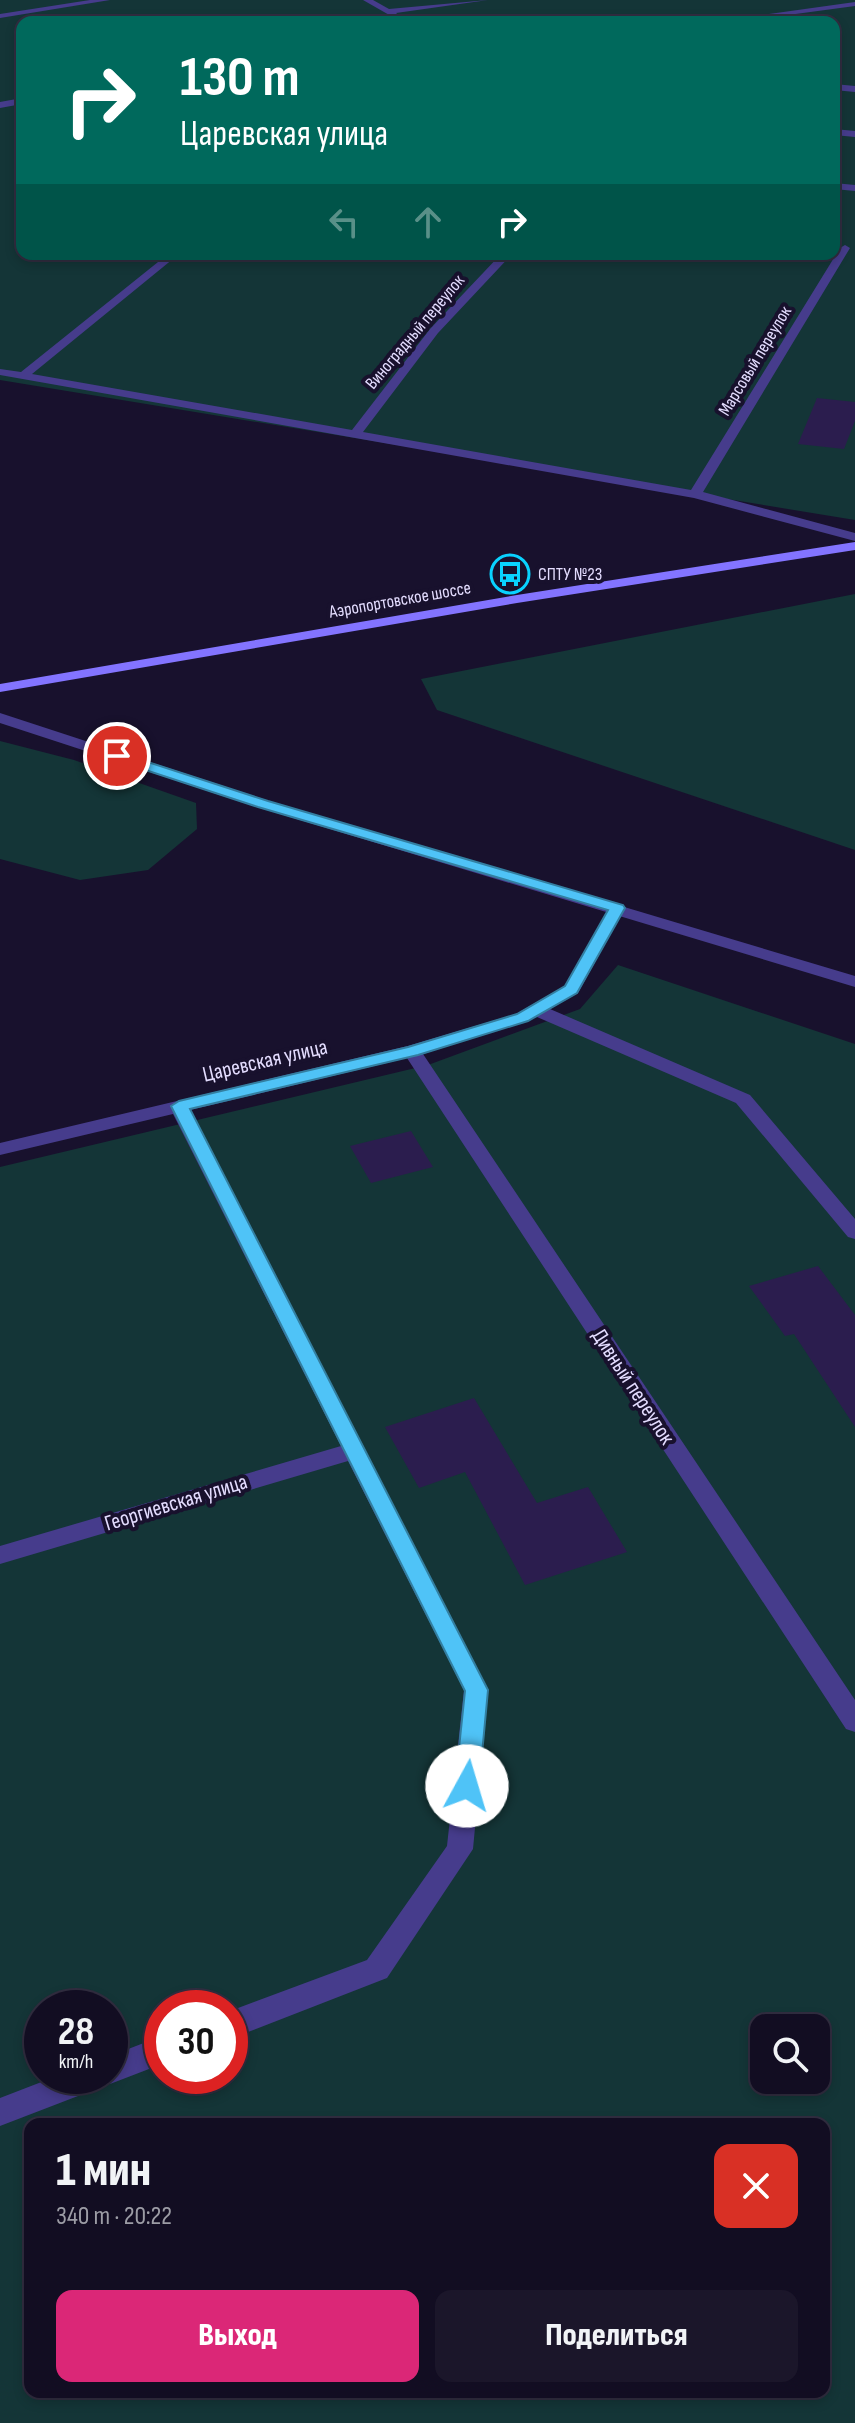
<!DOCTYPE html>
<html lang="ru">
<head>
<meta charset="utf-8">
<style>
	:root { --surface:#120d22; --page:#1b162a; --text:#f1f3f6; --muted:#9c9ca5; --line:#312d40; --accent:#db2777 }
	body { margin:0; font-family:"Sofia Sans Condensed",sans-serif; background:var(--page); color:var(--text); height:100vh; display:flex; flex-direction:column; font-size:30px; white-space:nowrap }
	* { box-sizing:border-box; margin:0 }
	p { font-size:26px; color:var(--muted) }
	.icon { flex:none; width:44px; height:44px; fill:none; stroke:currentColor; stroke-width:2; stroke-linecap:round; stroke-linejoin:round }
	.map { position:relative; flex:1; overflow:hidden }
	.side { position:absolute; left:24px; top:2118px; width:806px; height:280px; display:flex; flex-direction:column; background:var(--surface); border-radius:16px; box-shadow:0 4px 12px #0003,0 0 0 2px var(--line) }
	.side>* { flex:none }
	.guide { position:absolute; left:16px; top:16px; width:824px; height:244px; border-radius:16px; box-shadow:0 4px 12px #0003,0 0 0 2px var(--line); background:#00695c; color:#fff; overflow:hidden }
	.controls { position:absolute; left:750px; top:2014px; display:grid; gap:16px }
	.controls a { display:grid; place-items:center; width:80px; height:80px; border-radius:16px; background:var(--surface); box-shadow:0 4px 12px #0003,0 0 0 2px var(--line); font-size:40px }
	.speed { position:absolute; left:24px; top:1990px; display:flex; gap:16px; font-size:40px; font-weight:700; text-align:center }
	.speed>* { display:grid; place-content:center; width:104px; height:104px; border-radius:50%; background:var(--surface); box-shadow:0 4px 12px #0003,0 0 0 2px var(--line); line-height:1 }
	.speed small { font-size:20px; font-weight:400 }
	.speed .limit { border:12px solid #d22; background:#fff; color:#111 }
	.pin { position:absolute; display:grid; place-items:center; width:68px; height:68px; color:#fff; margin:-34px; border:4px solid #fff; border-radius:50%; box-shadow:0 2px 8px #0007 }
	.me { position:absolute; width:88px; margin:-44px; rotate:6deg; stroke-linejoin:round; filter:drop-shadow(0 0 6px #0008) }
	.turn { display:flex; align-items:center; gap:28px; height:168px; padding:0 32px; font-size:36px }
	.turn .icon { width:104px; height:104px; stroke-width:2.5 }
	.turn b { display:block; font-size:56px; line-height:68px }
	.lanes { display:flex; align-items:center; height:76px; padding:0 32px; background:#0003; justify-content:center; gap:40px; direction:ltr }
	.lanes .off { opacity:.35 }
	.round { display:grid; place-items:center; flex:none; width:84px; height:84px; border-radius:16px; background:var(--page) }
	.head { display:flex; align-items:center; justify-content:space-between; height:136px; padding:0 32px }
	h1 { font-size:48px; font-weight:800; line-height:60px }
	.cta { display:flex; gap:16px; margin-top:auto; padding:16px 32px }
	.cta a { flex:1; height:92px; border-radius:16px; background:var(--accent); color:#fff; font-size:32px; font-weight:800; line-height:92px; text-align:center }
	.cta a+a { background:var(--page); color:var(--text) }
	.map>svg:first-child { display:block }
	.green { fill:#143537; fill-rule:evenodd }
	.building { fill:#2b1d4e }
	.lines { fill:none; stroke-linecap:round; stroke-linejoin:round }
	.minor { fill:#463c8c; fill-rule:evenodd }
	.tertiary { fill:#463c8c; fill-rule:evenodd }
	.secondary { fill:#8374ff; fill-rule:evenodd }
	.route { fill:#4fc3f7; stroke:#337fa1; stroke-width:2 }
	.labels { text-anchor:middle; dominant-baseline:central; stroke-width:8; stroke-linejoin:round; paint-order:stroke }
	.far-street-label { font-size:18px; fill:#e4ddff; stroke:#18112d }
	.far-poi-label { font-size:18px; fill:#e4ddff; stroke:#18112d; text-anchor:start }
	.street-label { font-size:22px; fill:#e4ddff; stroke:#18112d }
</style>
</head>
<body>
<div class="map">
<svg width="855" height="2423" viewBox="0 0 855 2423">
	<rect width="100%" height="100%" fill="#18112d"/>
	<g class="green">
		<path d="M 0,0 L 855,0 L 855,520 L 0,380 ZM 22,22 L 834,22 L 834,254 L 22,254 Z"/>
		<polygon points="855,594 855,850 437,710 421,679"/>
		<polygon points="0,741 74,760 196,803 197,829 148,870 80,880 0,859"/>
		<path d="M 618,965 L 855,1044 L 855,2423 L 0,2423 L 0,1167 L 428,1065 L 580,1009 ZM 42,2008 L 110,2008 L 110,2076 L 42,2076 ZM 162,2008 L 230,2008 L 230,2076 L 162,2076 ZM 764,2028 L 816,2028 L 816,2080 L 764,2080 ZM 30,2124 L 824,2124 L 824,2392 L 30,2392 Z"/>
	</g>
	<g class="building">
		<polygon points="817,398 855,402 855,421 844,449 798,444"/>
		<polygon points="411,1131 433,1167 371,1183 350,1146"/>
		<polygon points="818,1266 855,1315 855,1427 794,1334 785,1336 749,1286"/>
		<polygon points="474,1398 537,1503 588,1487 627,1552 525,1585 465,1472 419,1488 385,1427"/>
	</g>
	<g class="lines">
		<g class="minor">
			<polygon points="90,0 110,0 0,18 0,14"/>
			<polygon points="363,0 373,0 389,9 488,0 396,13 402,18 398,20"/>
			<polygon points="855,2 855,6 735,22 712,22"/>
			<polygon points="834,84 855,86 855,92 834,90"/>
			<polygon points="22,98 22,104 0,108 0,102"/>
			<polygon points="834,129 855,131 855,137 834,135"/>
			<polygon points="834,183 855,185 855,191 834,189"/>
			<polygon points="845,245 850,248 703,492 855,533 855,541 694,498 0,375 0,369 21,372 168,254 179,254 32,374 352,430 430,329 501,254 512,254 438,333 363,432 691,490 840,248"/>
			<polygon points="617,903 625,908 578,993 550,1009 750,1095 855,1219 855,1239 848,1237 736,1103 537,1017 423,1054 855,1700 855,1732 846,1729 407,1058 190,1110 488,1690 473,1849 387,1978 230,2039 230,2011 367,1960 447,1846 464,1690 348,1461 0,1564 0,1546 341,1446 173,1114 0,1155 0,1143 408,1046 516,1014 565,986 609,908"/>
			<polygon points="162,2036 162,2064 110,2084 106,2082 104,2086 0,2126 0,2098 57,2076 110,2076 110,2056"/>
		</g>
		<polygon class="tertiary" points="0,713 269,801 855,976 855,987 257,807 0,723"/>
		<polygon class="secondary" points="855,542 855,550 517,603 0,692 0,684 517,595"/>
	</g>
	<polygon class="route" points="117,752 268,801 623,905 625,908 577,993 528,1021 418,1055 190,1109 488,1690 479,1786 475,1793 467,1796 459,1793 455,1786 465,1691 171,1106 179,1101 408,1047 517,1014 565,986 608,910 258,807 112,759 110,756"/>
	<defs>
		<symbol id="bus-ring" viewBox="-11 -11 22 22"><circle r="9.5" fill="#18112d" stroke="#09d2ff" stroke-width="1.5"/><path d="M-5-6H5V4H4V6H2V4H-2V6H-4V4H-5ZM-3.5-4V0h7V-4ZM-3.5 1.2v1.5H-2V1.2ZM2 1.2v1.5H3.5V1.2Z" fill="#09d2ff"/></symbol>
	</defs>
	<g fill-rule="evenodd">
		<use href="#bus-ring" x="488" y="552" width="44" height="44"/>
	</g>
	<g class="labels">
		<g class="far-street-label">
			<text transform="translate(415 332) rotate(-50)">Виноградный переулок</text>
			<text transform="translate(755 361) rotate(-59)">Марсовый переулок</text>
			<text transform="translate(400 600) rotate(-10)">Аэропортовское шоссе</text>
		</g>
		<g class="far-poi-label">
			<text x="538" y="574">СПТУ №23</text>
		</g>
		<g class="street-label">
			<text transform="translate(265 1061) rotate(-13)">Царевская улица</text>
			<text transform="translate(633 1387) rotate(57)">Дивный переулок</text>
			<text transform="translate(176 1503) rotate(-17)">Георгиевская улица</text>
		</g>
	</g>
</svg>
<div class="controls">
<a><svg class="icon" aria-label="search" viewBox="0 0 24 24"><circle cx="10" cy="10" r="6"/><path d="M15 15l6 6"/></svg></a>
</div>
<div class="speed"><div>28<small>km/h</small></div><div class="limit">30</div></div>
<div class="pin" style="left:117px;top:756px;background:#d93025"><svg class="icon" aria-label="arrive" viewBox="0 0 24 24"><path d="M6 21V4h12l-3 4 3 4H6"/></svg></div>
<svg class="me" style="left:467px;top:1786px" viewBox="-20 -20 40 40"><circle r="19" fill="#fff"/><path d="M0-13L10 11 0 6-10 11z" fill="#4fc3f7"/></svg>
<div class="guide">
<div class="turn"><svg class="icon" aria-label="right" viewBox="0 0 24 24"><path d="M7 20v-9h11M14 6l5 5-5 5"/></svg><div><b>130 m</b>Царевская улица</div></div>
<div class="lanes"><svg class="icon off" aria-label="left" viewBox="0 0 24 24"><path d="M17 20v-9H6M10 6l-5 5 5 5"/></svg><svg class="icon off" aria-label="ahead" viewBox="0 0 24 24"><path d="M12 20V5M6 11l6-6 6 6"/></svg><svg class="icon" aria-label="right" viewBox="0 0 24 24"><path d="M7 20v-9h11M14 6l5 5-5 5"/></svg></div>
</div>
<section class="side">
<div class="head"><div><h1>1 мин</h1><p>340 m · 20:22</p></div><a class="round" style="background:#d93025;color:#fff"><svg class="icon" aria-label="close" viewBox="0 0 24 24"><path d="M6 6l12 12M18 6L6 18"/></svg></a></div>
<div class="cta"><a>Выход</a><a>Поделиться</a></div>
</section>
</div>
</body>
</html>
